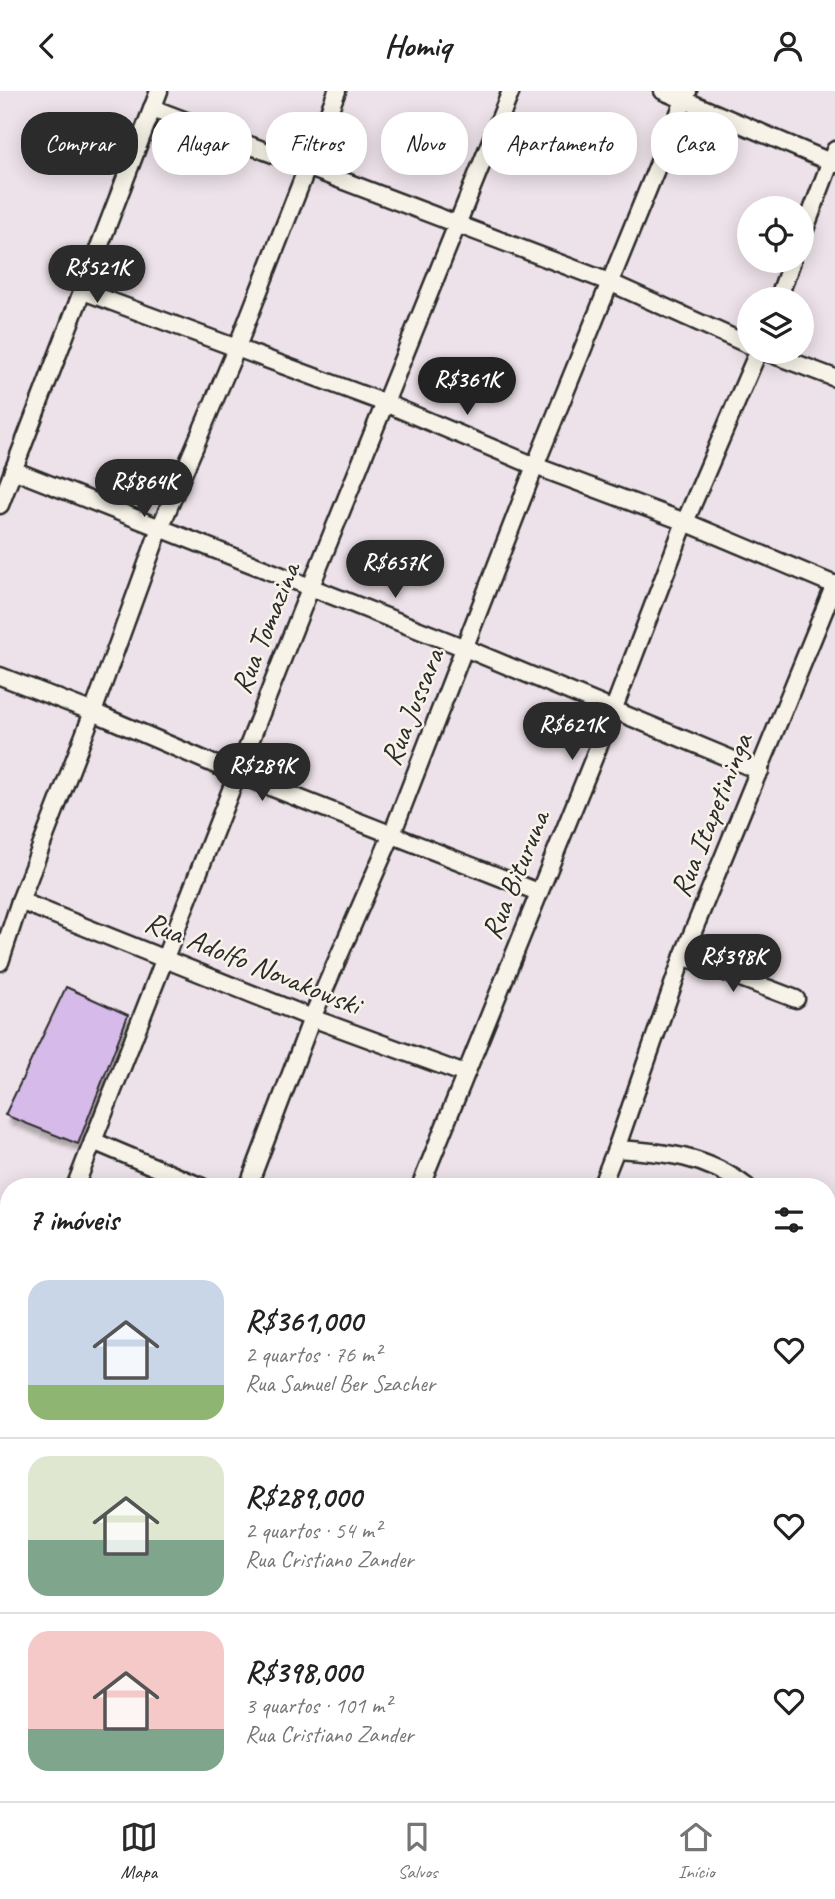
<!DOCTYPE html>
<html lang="pt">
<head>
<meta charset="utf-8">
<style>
  body { margin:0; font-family:Caveat,sans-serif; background:#f6f6f6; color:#222; height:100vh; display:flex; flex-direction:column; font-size:26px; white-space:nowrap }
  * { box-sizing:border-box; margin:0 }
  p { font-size:23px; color:#767676 }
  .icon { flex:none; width:38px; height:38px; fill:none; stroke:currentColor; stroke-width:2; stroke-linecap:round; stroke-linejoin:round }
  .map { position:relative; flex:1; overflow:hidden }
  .panel { position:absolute; left:0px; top:1087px; width:836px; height:625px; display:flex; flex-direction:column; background:#fff; border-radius:28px 28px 0 0; box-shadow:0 4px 18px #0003 }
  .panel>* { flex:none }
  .hud { position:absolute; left:21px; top:21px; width:794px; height:63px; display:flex; gap:14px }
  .buttons { position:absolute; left:737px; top:105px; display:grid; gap:14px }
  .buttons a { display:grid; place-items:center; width:77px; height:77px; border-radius:50%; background:#fff; box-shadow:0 4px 18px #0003; font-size:35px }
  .price { position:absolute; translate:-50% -60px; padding:0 16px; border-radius:24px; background:#2b2b2b; color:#fff; font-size:23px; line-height:46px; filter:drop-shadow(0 2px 4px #0008) }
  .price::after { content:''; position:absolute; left:50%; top:42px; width:21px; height:16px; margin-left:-10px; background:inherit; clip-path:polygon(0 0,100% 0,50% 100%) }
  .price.active { background:#222; color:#fff }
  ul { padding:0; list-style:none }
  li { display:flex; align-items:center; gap:21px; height:175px; padding:0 28px }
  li+li { border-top:2px solid #e0e0e0 }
  li span { display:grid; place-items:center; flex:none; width:196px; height:140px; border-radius:21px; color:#555 }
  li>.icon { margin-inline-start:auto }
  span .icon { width:84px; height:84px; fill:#fffc; stroke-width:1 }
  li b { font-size:30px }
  h2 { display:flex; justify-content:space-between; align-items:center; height:84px; padding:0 28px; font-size:30px }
  .chip { padding:0 24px; border-radius:28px; background:#fff; box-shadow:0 4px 18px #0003; font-size:24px; line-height:63px }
  .chip.active { background:#2b2b2b; color:#fff }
  header { display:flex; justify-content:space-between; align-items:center; height:91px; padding:0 28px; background:#fff; font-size:32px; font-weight:700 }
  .tab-bar { display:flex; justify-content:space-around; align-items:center; height:98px; border-top:2px solid #e0e0e0; background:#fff; font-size:19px; color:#767676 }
  .tab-bar a { display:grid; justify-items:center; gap:4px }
  .tab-bar .active { color:#2b2b2b }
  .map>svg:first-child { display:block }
</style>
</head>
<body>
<header><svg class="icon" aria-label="back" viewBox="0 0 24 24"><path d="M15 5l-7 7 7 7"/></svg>Homiq<svg class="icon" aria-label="person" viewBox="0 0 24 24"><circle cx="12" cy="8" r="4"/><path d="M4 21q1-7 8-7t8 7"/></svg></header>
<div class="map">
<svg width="835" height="1710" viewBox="0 0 835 1710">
  <defs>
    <filter id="shadow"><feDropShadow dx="4.5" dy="8" stdDeviation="2" flood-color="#0004"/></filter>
  </defs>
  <rect width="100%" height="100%" fill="#ede2e9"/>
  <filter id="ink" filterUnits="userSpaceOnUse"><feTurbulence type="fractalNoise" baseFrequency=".0143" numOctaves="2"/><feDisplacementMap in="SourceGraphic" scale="14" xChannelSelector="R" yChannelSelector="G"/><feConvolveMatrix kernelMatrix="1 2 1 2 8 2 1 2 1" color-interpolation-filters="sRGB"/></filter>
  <g filter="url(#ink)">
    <polygon fill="#d6bbea" stroke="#2b2b2b" stroke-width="2" filter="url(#shadow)" points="66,896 128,924 78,1053 5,1024"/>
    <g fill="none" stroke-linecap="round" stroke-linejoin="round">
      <defs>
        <g id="minor">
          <polyline points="663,0 835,73"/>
          <polyline points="152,17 609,191 749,254"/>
          <polyline points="802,146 835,59"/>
          <polyline points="83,200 385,312 535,375 685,431 835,494"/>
          <polyline points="778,208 792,170"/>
          <polyline points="766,261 835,287"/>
          <polyline points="13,379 465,557 760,680"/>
          <polyline points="0,414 159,0"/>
          <polyline points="0,585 93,621 237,683 538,801"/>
          <polyline points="20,810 312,927 465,983"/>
          <polyline points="683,865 796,908"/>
          <polyline points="0,871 20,810 93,621 160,437 237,256 337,0"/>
          <polyline points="93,1050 202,1096"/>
          <path d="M 616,1058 C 665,1061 707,1065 747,1096"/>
          <polyline points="75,1096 311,495 511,0"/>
          <polyline points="248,1096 312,927 392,743 535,375 688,0"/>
          <polyline points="420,1096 614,617 685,431 758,261"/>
          <polyline points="601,1096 616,1058 683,865 835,493"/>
          <polyline points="828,1380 835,1381"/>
          <polyline points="0,1417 9,1420"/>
          <polyline points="335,1710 338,1703"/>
        </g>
        <g id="secondary">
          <polyline points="0,1238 9,1241"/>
          <polyline points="828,1554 835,1556"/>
          <polyline points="0,1559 9,1561"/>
          <polyline points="693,1703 699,1710"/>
          <polyline points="727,1703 740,1710"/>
          <polyline points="821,1710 835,1707"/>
        </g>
      </defs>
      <use href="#minor" stroke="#2b2b2b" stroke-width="21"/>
      <use href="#secondary" stroke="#2b2b2b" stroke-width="26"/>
      <g stroke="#2b2b2b" stroke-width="2.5" stroke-dasharray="5 5" stroke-linecap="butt">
        <polyline points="828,1575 835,1577"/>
        <polyline points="0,1640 9,1648"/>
        <polyline points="62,1703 68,1710"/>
        <polyline points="769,1710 800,1703"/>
      </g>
      <use href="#minor" stroke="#f7f3e8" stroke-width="16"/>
      <use href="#secondary" stroke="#f7f3e8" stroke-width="21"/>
    </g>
  </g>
  <g text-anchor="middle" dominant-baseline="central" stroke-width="5" stroke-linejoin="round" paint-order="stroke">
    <g font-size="30" fill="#2b2b2b" stroke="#f7f3e8">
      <text transform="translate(265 537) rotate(-68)">Rua Tomazina</text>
      <text transform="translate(412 616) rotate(-68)">Rua Jussara</text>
      <text transform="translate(711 724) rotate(-68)">Rua Itapetininga</text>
      <text transform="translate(515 784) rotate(-68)">Rua Bituruna</text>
      <text transform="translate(253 872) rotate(22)">Rua Adolfo Novakowski</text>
    </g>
  </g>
</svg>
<div class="buttons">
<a><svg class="icon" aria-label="locate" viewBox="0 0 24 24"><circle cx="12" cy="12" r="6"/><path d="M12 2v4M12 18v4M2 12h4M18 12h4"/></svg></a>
<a><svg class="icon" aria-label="layers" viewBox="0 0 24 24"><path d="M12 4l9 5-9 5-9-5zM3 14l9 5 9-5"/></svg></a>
</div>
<b class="price" style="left:97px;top:214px">R$521K</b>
<b class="price active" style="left:467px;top:326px">R$361K</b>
<b class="price" style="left:144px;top:428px">R$864K</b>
<b class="price" style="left:395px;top:509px">R$657K</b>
<b class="price" style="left:572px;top:671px">R$621K</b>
<b class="price" style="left:262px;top:712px">R$289K</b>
<b class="price" style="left:733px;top:903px">R$398K</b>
<div class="hud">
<a class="chip active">Comprar</a>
<a class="chip">Alugar</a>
<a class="chip">Filtros</a>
<a class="chip">Novo</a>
<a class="chip">Apartamento</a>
<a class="chip">Casa</a>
</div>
<section class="panel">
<h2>7 imóveis<svg class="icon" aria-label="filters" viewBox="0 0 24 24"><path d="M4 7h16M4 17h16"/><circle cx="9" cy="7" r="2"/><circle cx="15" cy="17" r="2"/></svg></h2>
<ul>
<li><span style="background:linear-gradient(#c9d6e8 75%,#8fb573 0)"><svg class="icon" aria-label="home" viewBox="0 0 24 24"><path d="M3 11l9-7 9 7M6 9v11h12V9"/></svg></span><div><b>R$361,000</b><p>2 quartos · 76 m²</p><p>Rua Samuel Ber Szacher</p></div><svg class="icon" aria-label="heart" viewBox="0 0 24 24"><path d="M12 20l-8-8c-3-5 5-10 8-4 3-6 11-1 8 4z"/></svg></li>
<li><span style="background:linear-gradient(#dfe7d0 60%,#7fa58c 0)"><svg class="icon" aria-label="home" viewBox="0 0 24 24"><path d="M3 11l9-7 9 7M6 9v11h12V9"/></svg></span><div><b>R$289,000</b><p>2 quartos · 54 m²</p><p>Rua Cristiano Zander</p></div><svg class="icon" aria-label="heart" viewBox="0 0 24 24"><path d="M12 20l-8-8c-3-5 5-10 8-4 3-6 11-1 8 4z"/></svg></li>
<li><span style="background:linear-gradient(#f6c9c9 70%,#7fa58c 0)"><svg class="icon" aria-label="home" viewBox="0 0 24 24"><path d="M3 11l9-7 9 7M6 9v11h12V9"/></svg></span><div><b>R$398,000</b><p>3 quartos · 101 m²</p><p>Rua Cristiano Zander</p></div><svg class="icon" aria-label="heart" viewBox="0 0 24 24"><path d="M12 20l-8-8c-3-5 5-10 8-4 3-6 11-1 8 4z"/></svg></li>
</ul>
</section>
</div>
<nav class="tab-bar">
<a class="active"><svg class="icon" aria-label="map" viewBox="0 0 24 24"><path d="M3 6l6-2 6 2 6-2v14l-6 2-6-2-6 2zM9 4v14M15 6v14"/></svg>Mapa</a>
<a><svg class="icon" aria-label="saved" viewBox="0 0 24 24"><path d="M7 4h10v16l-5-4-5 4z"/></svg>Salvos</a>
<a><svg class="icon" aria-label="home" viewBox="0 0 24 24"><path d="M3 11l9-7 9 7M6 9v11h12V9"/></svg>Início</a>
</nav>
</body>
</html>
